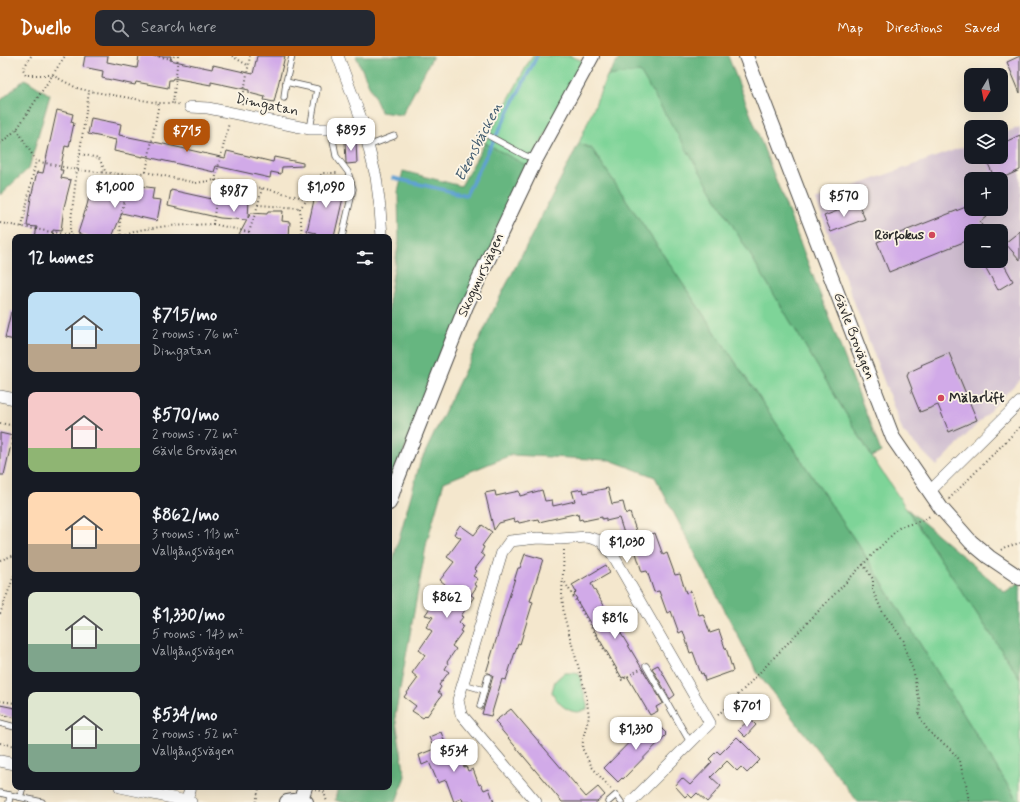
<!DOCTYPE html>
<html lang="en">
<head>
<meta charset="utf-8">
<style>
  body { margin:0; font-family:Mynerve,sans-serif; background:#242831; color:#f1f3f6; height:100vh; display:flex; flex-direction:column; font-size:15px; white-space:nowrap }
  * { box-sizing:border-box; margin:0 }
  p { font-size:13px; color:#9ea1a6 }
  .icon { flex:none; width:22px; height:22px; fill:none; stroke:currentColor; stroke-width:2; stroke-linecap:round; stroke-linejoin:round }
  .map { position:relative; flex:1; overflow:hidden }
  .details { position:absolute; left:12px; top:178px; width:380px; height:556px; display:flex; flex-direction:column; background:#171b24; border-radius:8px; box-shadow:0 4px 16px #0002 }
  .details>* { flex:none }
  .needle { width:26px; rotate:190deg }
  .fabs { position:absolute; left:964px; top:12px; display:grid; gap:8px }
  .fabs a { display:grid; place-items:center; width:44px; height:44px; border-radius:8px; background:#171b24; box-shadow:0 4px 16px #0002; font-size:20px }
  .price { position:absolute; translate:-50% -34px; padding:0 9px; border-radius:8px; background:#fff; color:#222; font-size:13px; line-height:26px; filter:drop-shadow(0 1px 2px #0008) }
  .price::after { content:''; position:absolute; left:50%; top:24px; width:12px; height:9px; margin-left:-6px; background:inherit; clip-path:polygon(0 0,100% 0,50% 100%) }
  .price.on { background:#b45309; color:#fff }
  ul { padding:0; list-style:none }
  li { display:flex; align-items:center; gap:12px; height:100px; padding:0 16px }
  li span { display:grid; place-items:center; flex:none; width:112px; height:80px; border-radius:8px; color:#555 }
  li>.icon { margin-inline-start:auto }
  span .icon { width:48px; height:48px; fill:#fffc; stroke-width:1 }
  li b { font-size:17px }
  h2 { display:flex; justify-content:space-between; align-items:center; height:48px; padding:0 16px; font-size:17px }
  header { display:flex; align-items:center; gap:24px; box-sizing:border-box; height:56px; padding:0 20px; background:#b45309; color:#fff }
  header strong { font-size:19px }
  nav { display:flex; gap:22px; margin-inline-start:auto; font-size:14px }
  .search { width:280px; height:36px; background:#242831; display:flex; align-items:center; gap:10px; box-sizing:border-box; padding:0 14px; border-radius:8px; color:#9ea1a6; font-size:15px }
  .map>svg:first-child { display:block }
</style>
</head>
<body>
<header>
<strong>Dwello</strong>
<div class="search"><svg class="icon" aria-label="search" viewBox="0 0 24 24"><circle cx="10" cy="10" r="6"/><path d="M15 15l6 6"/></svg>Search here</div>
<nav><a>Map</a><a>Directions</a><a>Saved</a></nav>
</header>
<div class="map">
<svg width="1020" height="746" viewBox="0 0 1020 746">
  <rect width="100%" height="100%" fill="#fcf5e5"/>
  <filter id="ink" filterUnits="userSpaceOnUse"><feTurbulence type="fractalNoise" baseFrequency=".025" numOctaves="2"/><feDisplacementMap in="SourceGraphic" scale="8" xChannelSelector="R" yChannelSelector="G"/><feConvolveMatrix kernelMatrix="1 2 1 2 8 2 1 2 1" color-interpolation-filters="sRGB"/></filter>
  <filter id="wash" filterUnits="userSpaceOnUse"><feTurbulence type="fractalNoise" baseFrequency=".012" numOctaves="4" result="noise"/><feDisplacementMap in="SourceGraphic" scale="16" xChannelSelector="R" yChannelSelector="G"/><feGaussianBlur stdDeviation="0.9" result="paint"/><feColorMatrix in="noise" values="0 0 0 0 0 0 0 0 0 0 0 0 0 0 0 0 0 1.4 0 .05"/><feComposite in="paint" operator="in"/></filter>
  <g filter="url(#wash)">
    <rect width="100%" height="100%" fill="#f4e7cd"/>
    <path fill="#cfbdd0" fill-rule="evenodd" d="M 1020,71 L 1020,323 L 937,410 L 903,376 L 816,144 L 971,88 L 971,101 L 1001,101 L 1001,78 ZM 971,123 L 1001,123 L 1001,153 L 971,153 ZM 971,175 L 1001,175 L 1001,205 L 971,205 Z"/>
    <g fill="#7ed498" stroke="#548062">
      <polygon points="532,0 570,0 583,5 529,111 485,87"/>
      <polygon points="640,15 872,401 1020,622 1020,746 1018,746 863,496 592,93 579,87 607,20"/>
      <path d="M 564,617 L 574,617 L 579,618 L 587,648 L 587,653 C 584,654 580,656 577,656 C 565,655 557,646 552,636 L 555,625 Z"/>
    </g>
    <g fill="#66b680" stroke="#487056">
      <polygon points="356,0 433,0 402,59 381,56"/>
      <polygon points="621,0 728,0 881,396 872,401 640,16 607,20"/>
      <polygon points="25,23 50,39 29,112 0,139 0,45"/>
      <polygon points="485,87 529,111 389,430 389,241 399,186 398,136 403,115 461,130"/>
      <polygon points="579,87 592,93 863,496 1018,746 858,746 758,618 655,421 610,404 511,399 444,426 427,485 395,660 405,720 396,746 342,746 335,744 338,731 389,731 389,518 420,407 499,243"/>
      <polygon points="906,452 1005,536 1020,526 1020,622"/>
    </g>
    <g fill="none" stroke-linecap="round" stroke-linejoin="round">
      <polyline stroke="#60a1d3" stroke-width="3.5" points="393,122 466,139 537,0"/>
    </g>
    <g id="blocks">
      <g fill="#d1aae8">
        <polygon points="85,0 108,0 107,6 137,12 139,0 171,0 170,4 212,13 213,9 253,18 257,0 285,0 274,46 264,44 265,41 249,37 249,34 211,26 211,29 173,22 172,24 169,24 168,32 136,26 135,29 102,22 103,15 83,11"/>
        <polygon points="1020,0 1020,37 1007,6"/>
        <polygon points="57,54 73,58 71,66 74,67 69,91 65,90 60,114 63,114 61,122 71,124 64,151 61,175 53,174 52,181 35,181 37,171 27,170 31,141 37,116 43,117"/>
        <polygon points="91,62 121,68 119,79 159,87 225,102 227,95 273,106 274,101 303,107 303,110 282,111 281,118 271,116 270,122 216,110 214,116 143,100 143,101 114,95 116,84 88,78"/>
        <polygon points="1020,79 1020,114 1000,123 995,123 985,101 1001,101 1001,88"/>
        <polygon points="345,85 356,85 357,107 347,108 346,107"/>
        <polygon points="322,121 336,124 336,131 345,133 334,181 315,181 316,177 307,175 314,144 317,144"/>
        <polygon points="100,123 115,127 113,134 138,140 140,130 154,132 152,143 161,144 157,165 122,157 112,181 88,181 78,177 87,149 92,129 98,131"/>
        <polygon points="171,134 221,145 221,142 229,142 229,134 243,135 243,144 249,144 248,162 251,157 267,158 268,155 283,155 282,165 290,166 289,181 238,181 247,164 220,162 168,150"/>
        <polygon points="858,147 865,163 831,176 824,160"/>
        <polygon points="971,149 971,153 985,153 987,160 980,166 985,175 971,175 971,183 889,216 877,186"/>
        <polygon points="1020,175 1020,204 1005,187"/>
        <polygon points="982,205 1002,205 1013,225 998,234"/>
        <polygon points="11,256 15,256 15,284 5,282"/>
        <polygon points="949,297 977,364 949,376 938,349 920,356 911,334 912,333 907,320 909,316 922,310 921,309"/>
        <polygon points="0,377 13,380 4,419 0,419"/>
        <polygon points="608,432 612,448 623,446 626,458 630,457 639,483 655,477 663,499 667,497 675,519 680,518 686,537 691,535 699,559 703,558 710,577 719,574 725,592 726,592 733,615 705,625 703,617 701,618 693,596 690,597 683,575 679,577 671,555 667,557 659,535 654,536 647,515 642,516 635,494 630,496 619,462 606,465 606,462 602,463 602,461 583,465 582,463 579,464 578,457 539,466 538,463 519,467 518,465 515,466 514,463 499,467 494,474 485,437 495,435 496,440 519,435 520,440 542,434 545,445 552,444 553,450 575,445 572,435 583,433 584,437"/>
        <polygon points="460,469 474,479 482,469 492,476 482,490 484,491 481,497 485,500 475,513 477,515 473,520 478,523 474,528 477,530 471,539 474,541 461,560 463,561 459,566 463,570 460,575 462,576 452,590 456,593 447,606 448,608 445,613 449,616 439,629 441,631 438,636 442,639 427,660 426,659 423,662 412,655 416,650 404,641 418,622 412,617 425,599 419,594 432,575 426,571 433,561 425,559 446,529 440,524 454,506 447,501 461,482 454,478"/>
        <polygon points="525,498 543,503 530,545 533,546 520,588 518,587 506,624 502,623 491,660 482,658 493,620 489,617 486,617 518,512 520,512"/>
        <polygon points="606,509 610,517 591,528 663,647 656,651 658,655 650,659 627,620 624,622 624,621 622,622 576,543 577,543 574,538 576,536 572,529"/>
        <polygon points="658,609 675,639 670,643 652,612"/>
        <polygon points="0,649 15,652 15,662 0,658"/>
        <polygon points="511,653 586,741 598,731 605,739 597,746 562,746 498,670 499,669 495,665"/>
        <polygon points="652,663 666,677 665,678 666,679 623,723 622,722 618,726 604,712"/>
        <polygon points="750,663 756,669 745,681 738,674"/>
        <polygon points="441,676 447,692 450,691 452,697 457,695 464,711 466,710 468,715 473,713 479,729 481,728 484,734 489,732 494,746 463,746 462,742 454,746 446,724 438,727 429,706 422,709 419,699 434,693 429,681"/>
        <polygon points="737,681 760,704 747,717 741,711 737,715 727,705 711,721 721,730 707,746 697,737 692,742 688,738 685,741 675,730 682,722 690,729 712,706 709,703 717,695 720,698"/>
      </g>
    </g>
  </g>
  <g filter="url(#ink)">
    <use href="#blocks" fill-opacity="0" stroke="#494743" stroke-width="1"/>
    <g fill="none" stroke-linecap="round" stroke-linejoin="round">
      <defs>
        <g id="service">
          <polyline points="286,26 317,33 310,73"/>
          <polyline points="284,42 286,26 292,0"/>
          <polyline points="331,73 336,100 348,116 353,133 342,181"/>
          <polyline points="489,80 526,100 535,102"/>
          <polyline points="368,90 394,80"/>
          <polyline points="646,610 690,686"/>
          <polyline points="463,628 484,634"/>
          <polyline points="480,650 488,621"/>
          <polyline points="0,667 15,671"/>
          <polyline points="0,737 42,746"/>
          <polyline points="20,741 23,731"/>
          <polyline points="9,746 10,739"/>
          <polyline points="608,746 616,739 621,746"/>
        </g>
        <g id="minor">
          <polyline points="338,0 362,65 376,121 380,152 382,181"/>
          <polyline points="190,51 208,52 310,73 331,73 347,70 362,65"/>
          <polyline points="0,340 15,343"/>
          <polyline points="929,436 1020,346"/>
          <polyline points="0,705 15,708"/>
          <polyline points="120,731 191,746"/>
          <polyline points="186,746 191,731"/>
          <polyline points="536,746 461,658 458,644 502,496 510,485 538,482 560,483 587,481 601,485 613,499 710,667 631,746"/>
        </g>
        <g id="tertiary">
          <polyline points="746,0 893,382 941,452 971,486 989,501 1020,522"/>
          <polyline points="389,447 395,429 466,250 536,103 592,0"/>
          <polyline points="301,744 305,731"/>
          <path d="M 287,746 C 294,744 299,744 306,746"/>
        </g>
      </defs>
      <use href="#service" stroke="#494743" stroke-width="7"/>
      <use href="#minor" stroke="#494743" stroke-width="12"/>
      <use href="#tertiary" stroke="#494743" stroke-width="16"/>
      <g stroke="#494743" stroke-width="2" stroke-dasharray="1 3" stroke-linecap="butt">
        <polyline points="31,0 23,13 26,19 52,19 77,32 89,35 159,47 173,47"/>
        <polyline points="155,0 172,3 174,0"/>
        <polyline points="178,0 173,47 181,49"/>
        <polyline points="232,0 249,10"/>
        <polyline points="242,48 250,0"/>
        <polyline points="17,73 36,105 77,114 130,119 146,116 196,127 215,124 262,132 308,143"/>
        <polyline points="0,88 17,73 65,0"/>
        <polyline points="80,98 99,102 106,117"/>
        <polyline points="146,116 159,47"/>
        <polyline points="130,119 120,165 121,181 139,174 167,170 213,168 216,144 215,124 229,67"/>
        <polyline points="258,149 262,132"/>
        <polyline points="0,167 69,179 75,181"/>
        <polyline points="213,168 249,176 251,181"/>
        <polyline points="22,171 30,132 36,105"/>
        <polyline points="249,176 258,149 300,152"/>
        <polyline points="69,181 77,114 89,36"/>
        <polyline points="302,181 300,152 308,143 322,117 338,117"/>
        <polyline points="389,197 391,188"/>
        <polyline points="0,367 15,370"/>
        <polyline points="949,443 1020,371"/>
        <polyline points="564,494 562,539 564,560 586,638 589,661 584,678 582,692 592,711 611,733"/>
        <polyline points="1001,494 1005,491 1020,487"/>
        <polyline points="0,504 15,499"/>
        <polyline points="863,508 873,523 873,535 882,555 904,585 905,593 914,617 916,632 919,641 920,650 919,658 922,665 927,673 934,680 949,692 958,702 960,705 963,720 966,727 969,746"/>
        <polyline points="563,523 622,624 640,613"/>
        <polyline points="0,558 15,517"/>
        <polyline points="0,645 15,647"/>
        <polyline points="718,659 742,635 874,497 900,471 924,464 931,459"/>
        <polyline points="0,687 15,690"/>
        <polyline points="253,731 259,732 277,732 279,731"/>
        <polyline points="316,733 324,736 327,746"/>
        <polyline points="256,746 259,732"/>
      </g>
      <use href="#service" stroke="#fff" stroke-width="5.5"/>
      <use href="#minor" stroke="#fff" stroke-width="11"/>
      <use href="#tertiary" stroke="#fff" stroke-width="14"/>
    </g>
  </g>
  <g fill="#d1495b" stroke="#fcf5e5" stroke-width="1.5">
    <circle cx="932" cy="179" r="4"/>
    <circle cx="941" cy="342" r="4"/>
  </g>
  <g text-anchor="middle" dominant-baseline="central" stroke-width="3.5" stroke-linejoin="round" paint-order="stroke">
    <g font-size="14" fill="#2b2b2b" stroke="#fcf5e5">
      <text transform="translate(267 49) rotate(12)">Dimgatan</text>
      <text transform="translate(481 219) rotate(-65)">Skogmursvägen</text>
      <text transform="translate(854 280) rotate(69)">Gävle Brovägen</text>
    </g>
    <g font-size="14" font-weight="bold" fill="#2b2b2b" stroke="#fcf5e5" text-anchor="end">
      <text x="924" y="179">Rörfokus</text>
      <text x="949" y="342" text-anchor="start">Mälarlift</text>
    </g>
    <g font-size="15" font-style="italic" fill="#405a6e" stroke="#fcf5e5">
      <text transform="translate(479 86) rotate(-63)">Ekensbäcken</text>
    </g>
  </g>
</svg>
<div class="fabs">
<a><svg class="needle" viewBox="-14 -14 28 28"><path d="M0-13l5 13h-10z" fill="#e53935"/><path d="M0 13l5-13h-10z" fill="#9ea1a6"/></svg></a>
<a><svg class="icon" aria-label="layers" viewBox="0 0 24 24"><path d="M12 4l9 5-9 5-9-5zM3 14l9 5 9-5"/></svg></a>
<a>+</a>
<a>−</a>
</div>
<b class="price" style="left:351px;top:96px">$895</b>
<b class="price on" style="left:187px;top:97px">$715</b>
<b class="price" style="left:115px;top:153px">$1,000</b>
<b class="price" style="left:326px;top:153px">$1,090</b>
<b class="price" style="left:234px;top:157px">$987</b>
<b class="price" style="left:844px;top:162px">$570</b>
<b class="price" style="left:627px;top:508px">$1,030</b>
<b class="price" style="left:447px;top:563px">$862</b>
<b class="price" style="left:615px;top:584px">$816</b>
<b class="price" style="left:747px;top:672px">$701</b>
<b class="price" style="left:636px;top:695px">$1,330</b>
<b class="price" style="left:454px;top:717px">$534</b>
<section class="details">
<h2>12 homes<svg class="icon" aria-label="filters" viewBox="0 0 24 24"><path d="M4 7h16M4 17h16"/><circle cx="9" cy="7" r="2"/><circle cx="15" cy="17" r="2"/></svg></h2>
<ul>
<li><span style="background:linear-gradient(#bfe0f5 65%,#b9a48a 0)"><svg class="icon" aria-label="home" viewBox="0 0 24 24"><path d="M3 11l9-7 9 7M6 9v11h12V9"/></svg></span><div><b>$715/mo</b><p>2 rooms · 76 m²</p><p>Dimgatan</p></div></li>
<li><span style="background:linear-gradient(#f6c9c9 70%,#8fb573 0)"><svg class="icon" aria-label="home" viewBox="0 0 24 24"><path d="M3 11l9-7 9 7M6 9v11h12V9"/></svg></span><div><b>$570/mo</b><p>2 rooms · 72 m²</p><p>Gävle Brovägen</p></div></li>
<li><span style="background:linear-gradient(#ffd9b3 65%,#b9a48a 0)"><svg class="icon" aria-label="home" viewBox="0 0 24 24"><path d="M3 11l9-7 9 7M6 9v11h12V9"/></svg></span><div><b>$862/mo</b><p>3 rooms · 113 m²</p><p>Vallgångsvägen</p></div></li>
<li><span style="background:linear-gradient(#dfe7d0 65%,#7fa58c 0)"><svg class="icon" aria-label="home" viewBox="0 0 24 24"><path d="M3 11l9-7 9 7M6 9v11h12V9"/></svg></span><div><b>$1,330/mo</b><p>5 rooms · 143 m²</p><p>Vallgångsvägen</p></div></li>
<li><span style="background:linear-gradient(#dfe7d0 65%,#7fa58c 0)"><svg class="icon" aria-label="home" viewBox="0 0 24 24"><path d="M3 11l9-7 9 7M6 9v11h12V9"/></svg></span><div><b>$534/mo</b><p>2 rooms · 52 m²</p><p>Vallgångsvägen</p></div></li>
</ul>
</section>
</div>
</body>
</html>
